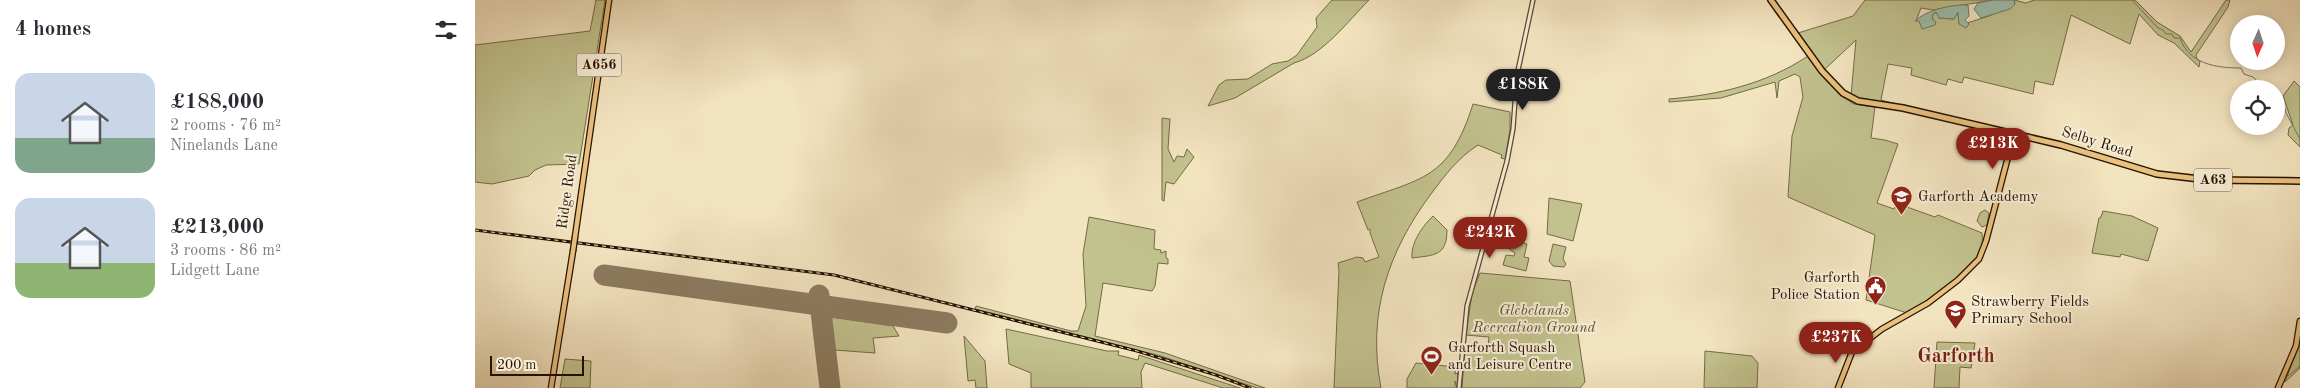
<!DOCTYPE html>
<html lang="en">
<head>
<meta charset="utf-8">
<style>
  body { margin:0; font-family:"Old Standard TT",serif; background:#f7f7f7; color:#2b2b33; height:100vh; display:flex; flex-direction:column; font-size:19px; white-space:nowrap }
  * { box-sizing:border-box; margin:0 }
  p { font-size:16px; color:#7c7c81 }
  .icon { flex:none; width:28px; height:28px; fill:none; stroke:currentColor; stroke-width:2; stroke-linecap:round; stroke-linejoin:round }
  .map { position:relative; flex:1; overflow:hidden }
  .side { display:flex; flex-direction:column; background:#fff; width:475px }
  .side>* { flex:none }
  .needle { width:32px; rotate:183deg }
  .buttons { position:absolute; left:1755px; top:15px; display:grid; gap:10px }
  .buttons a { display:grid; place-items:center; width:55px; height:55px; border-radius:50%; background:#fff; box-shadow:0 2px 12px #0003; font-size:25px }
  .scale { position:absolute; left:15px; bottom:12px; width:94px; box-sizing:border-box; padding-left:5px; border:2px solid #271200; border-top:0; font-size:14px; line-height:18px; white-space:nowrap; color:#271200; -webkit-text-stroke:4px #f7edd6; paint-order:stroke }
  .price { position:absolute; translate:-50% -42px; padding:0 11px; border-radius:18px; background:#8f2418; color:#fff; font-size:16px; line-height:32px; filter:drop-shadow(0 1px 2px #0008) }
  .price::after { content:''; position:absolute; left:50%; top:30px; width:15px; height:11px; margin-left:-8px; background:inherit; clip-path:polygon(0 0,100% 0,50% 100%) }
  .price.active { background:#222; color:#fff }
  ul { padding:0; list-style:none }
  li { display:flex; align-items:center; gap:15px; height:125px; padding:0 15px }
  li span { display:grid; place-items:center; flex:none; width:140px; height:100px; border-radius:15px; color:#555 }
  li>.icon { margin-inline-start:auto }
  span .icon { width:60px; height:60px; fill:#fffc; stroke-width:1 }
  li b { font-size:21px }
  h2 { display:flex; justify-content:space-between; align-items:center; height:60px; padding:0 15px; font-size:21px }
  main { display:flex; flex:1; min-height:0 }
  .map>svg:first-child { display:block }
</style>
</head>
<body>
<main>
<section class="side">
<h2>4 homes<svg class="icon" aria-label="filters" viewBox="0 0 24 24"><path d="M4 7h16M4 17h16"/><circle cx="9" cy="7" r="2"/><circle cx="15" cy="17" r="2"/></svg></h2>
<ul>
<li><span style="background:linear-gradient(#c9d6e8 65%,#7fa58c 0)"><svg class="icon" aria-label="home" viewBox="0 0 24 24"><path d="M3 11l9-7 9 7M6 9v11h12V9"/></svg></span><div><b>£188,000</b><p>2 rooms · 76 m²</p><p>Ninelands Lane</p></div></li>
<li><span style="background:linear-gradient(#c9d6e8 65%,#8fb573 0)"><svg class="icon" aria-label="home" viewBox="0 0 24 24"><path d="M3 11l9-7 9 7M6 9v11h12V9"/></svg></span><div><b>£213,000</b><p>3 rooms · 86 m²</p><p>Lidgett Lane</p></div></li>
</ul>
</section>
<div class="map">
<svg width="1825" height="388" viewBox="0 0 1825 388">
  <rect width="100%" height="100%" fill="#f3e4c0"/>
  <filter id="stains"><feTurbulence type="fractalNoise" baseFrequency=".004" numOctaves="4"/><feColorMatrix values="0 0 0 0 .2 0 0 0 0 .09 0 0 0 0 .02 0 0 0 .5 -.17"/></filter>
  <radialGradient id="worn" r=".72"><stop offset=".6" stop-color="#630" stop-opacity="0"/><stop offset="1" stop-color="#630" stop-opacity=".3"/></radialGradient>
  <g fill="#c2c28e" stroke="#746a47">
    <polygon points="121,0 130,0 104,164 71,165 60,170 54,176 17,184 0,182 0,45 115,31"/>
    <path d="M 857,0 L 894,0 C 873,21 848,55 819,63 L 760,98 L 733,106 L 744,85 L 751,80 L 773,79 L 797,64 L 813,61 L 822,55 L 842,27 L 841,18 Z"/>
    <polygon points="1390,0 1518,0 1458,10 1446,8 1441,21 1444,20 1447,26 1458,20 1457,15 1462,12 1464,18 1479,19 1483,12 1484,24 1493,24 1492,23 1514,16 1540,4 1539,0 1551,3 1559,0 1660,0 1682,22 1705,36 1716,52 1751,0 1755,0 1753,7 1721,55 1722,59 1725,61 1724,67 1699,43 1683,35 1664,14 1655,44 1596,15 1578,85 1560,81 1558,94 1489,77 1487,83 1473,79 1471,85 1436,75 1437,68 1413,64 1406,100 1425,105 1394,101 1376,96 1381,40 1349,70 1323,33 1378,16"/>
    <path d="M 1333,56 L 1365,95 L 1379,104 L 1400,107 L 1396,138 L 1410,140 L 1423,144 L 1402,203 L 1419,209 L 1420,207 L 1428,209 L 1432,207 L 1460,217 L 1463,215 L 1507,233 C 1508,241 1507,248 1503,256 C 1494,273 1450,302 1432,313 L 1391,300 L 1400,235 L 1313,197 L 1317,136 L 1328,97 L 1325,77 L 1320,74 L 1304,81 L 1302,98 L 1300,82 L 1246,98 L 1194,102 L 1194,99 C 1243,95 1291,84 1333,56 Z"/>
    <polygon points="1819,81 1825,87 1825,147 1813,135 1814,128 1818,125 1808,96"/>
    <path d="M 998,104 L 1035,112 L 1035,130 L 1030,159 L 1026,158 L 1027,155 L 1003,145 C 983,158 970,175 956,194 C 912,253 892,315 906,388 L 859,388 L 864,270 L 863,263 L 882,257 L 888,258 L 890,262 L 904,257 L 895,233 L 895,229 L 893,230 L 882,202 C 947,178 974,180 998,104 Z"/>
    <polygon points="687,118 695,119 693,149 699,162 702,156 709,157 712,149 719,157 699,184 691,182 689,201 687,200"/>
    <polygon points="1074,198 1107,204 1098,241 1072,234"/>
    <polygon points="1510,210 1514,213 1512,225 1507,227 1502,221 1505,213"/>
    <polygon points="1628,211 1657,216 1683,228 1673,261 1646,254 1645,257 1617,253 1624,218 1626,217"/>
    <path d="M 958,216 L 972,230 C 972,257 958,255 937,258 C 936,242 947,227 958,216 Z"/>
    <polygon points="614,217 680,230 679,249 686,250 686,253 691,251 691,258 693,259 693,264 683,263 680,286 677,291 628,283 620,336 690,353 790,388 782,388 686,356 500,309 501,306 596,331 603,331 611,306 608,254"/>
    <polygon points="1036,240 1052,244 1049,257 1054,258 1051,271 1028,265 1031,255 1039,256 1040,253 1034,249"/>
    <polygon points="1078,244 1091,247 1088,259 1091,264 1089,267 1078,266 1074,261"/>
    <polygon points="1005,273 1095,281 1110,382 1105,388 987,388 990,344 1013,346 1014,337 991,335 997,293"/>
    <polygon points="355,317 418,326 424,336 398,338 400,353 359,350"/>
    <polygon points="531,329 632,351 644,351 643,355 663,360 664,355 765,388 748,388 670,363 666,372 667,388 556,388 556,373 534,364"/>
    <polygon points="489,336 510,361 512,388 501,388 500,380 493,381"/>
    <polygon points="1462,342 1500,343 1496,368 1485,367 1484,388 1459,388"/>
    <polygon points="1825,342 1825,368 1810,382"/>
    <polygon points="1230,351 1277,356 1283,363 1282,388 1229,388"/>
    <polygon points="90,359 116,361 115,388 85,388"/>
    <polygon points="941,363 981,367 980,374 983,373 982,388 980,381 980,388 932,388 932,379"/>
  </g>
  <g fill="#9dbfac" stroke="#6e7a67">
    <polygon points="1518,0 1539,0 1540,4 1535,9 1506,18 1499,9 1503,3"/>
    <path d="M 1493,5 L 1494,16 L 1490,20 L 1494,24 L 1491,28 L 1484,24 L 1483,12 L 1479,19 L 1464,18 L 1461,12 L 1457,15 L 1458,20 L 1461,22 L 1460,25 L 1447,29 L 1444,21 L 1440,21 C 1451,10 1477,4 1493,5 Z"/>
  </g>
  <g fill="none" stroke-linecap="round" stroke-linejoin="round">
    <g stroke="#6e7a67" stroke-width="1">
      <path d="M 1657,0 L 1683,28 L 1688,30 L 1691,34 L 1697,34 L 1699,38 L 1705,38 C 1714,64 1741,68 1766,68 L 1769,74 L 1778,77 L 1791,89"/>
      <polyline points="1801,95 1808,100 1811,113 1825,139"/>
      <polyline points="1813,376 1825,366"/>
    </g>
    <g stroke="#8d7b60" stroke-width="21">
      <polyline points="129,275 472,323"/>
      <polyline points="344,295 355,388"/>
    </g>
    <defs>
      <polyline id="minor" points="984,388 992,306 1032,161 1038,129 1042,75 1058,0"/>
      <g id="major">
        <polyline points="100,237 134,0"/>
        <polyline points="76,388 98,251"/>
        <polyline points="1363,388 1377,352 1407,329 1453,303 1483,280 1504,259 1511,241 1539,134"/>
        <polyline points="1803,388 1821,346 1825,321"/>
      </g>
      <polyline id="highway" points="1296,0 1347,71 1368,93 1383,101 1428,108 1586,145 1682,174 1733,180 1825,181"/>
    </defs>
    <use href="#minor" stroke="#5a4630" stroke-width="5.5"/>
    <use href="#major" stroke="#271200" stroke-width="7"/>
    <use href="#highway" stroke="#271200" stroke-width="8"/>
    <use href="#minor" stroke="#f7edd6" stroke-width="3"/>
    <use href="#major" stroke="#eac280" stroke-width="4.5"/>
    <use href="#highway" stroke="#eac280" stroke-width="5"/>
    <defs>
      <polyline id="rail" points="0,230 359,275 662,351 741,375 775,388"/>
    </defs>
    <use href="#rail" stroke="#271200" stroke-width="3"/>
    <use href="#rail" stroke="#f7edd6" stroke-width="1" stroke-dasharray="4" stroke-linecap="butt"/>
    <defs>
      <polyline id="major-bridge" points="98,251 100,237"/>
    </defs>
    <use href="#major-bridge" stroke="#271200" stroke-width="7" stroke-linecap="butt"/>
    <use href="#major-bridge" stroke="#eac280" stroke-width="4.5"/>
  </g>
  <defs>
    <symbol id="school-pin" viewBox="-11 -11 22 30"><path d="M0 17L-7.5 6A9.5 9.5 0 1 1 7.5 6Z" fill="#8f2418" stroke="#f7edd6"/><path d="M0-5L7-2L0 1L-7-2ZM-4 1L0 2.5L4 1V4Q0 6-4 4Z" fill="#fff"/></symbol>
    <symbol id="civic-pin" viewBox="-11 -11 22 30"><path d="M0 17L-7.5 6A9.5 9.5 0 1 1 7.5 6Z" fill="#8f2418" stroke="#f7edd6"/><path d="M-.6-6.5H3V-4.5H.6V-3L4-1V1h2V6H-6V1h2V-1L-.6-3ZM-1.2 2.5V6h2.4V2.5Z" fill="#fff"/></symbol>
    <symbol id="stadium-pin" viewBox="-11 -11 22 30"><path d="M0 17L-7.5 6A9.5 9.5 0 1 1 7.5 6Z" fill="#8f2418" stroke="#f7edd6"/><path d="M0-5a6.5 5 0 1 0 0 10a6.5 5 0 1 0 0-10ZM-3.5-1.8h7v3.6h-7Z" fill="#fff"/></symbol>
  </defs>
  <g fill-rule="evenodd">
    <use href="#school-pin" x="1414" y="184" width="25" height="34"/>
    <use href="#civic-pin" x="1388" y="274" width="25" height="34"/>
    <use href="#school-pin" x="1468" y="298" width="25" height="34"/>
    <use href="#stadium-pin" x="944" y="344" width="25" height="34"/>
  </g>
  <g text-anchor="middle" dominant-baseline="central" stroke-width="4" stroke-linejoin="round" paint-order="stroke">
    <g fill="#f7edd6" stroke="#655440" stroke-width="1">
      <rect x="101.5" y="53.5" width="45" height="23" rx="4"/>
      <rect x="1719" y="168.5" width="38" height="23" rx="4"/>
    </g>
    <g font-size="14" font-weight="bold" fill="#271200">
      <text x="124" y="65">A656</text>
      <text x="1738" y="180">A63</text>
    </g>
    <g font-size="15" fill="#271200" stroke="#f7edd6">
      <text transform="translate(1622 143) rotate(17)">Selby Road</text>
      <text transform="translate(93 192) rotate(-82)">Ridge Road</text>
    </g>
    <g font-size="15" fill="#271200" stroke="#f7edd6" text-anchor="start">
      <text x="1443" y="197">Garforth Academy</text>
      <text x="1385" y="278" text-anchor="end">Garforth<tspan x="1385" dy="17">Police Station</tspan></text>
      <text x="1496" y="302">Strawberry Fields<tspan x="1496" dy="17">Primary School</tspan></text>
      <text x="973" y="348">Garforth Squash<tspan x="973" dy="17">and Leisure Centre</tspan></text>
    </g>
    <g font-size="15" font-style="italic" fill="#5d5032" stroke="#f7edd6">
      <text x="1059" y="311">Glebelands<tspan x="1059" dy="17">Recreation Ground</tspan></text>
    </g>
    <g font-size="20" font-weight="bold" fill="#7a1f14" stroke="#f7edd6">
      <text x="1481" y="357">Garforth</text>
    </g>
  </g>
  <rect width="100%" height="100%" filter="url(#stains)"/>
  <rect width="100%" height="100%" fill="url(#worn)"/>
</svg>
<div class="buttons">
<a><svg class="needle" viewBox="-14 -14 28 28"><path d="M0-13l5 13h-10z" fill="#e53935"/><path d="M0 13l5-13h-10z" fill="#7c7c81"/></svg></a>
<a><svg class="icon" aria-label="locate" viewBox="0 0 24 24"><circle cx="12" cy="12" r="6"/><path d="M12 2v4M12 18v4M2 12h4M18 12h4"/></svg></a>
</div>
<div class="scale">200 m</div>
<b class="price active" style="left:1048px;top:111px">£188K</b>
<b class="price" style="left:1518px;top:170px">£213K</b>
<b class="price" style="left:1015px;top:259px">£242K</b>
<b class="price" style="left:1361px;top:364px">£237K</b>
</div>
</main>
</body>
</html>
